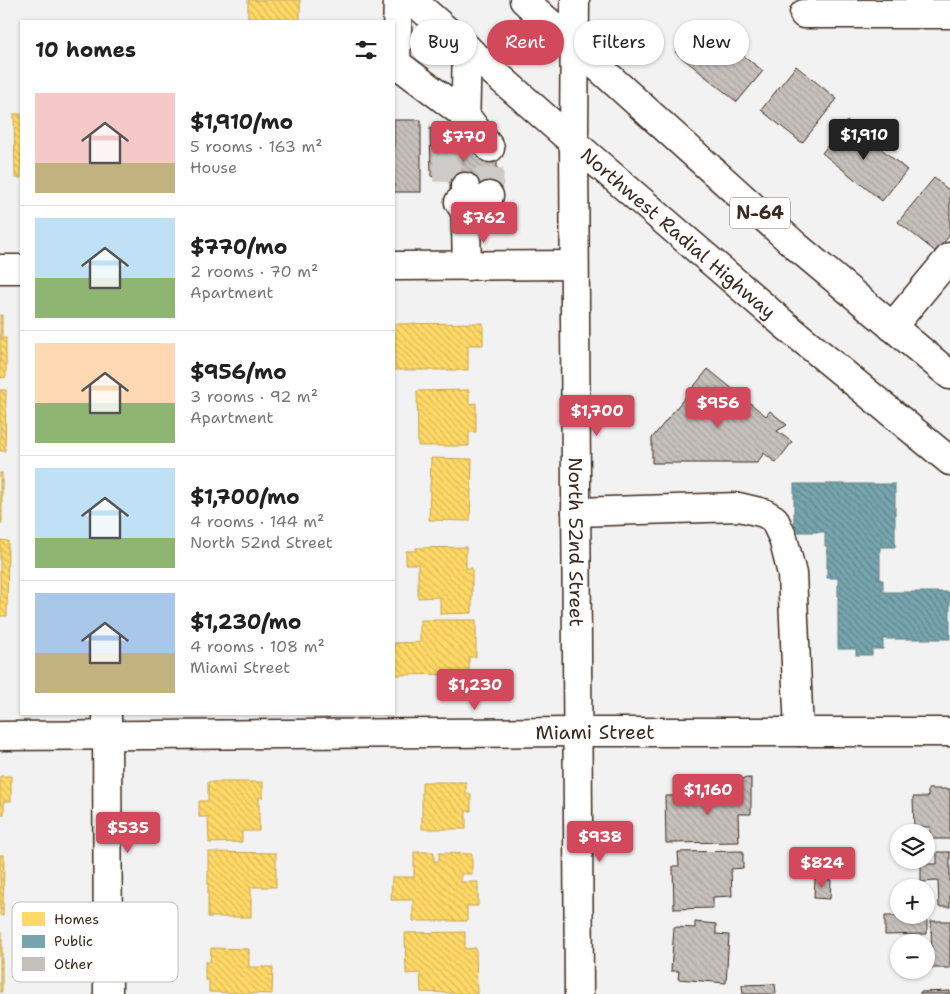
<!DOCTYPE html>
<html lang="en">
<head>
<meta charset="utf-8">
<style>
  body { margin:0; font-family:"Shantell Sans",sans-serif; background:#f6f6f6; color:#222; height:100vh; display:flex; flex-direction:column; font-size:19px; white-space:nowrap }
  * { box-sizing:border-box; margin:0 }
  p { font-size:16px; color:#767676 }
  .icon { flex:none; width:28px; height:28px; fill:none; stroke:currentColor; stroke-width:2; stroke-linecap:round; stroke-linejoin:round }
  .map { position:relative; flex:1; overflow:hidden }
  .side { position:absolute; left:20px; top:20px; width:375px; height:695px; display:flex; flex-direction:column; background:#fff; border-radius:0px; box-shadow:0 1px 4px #0004 }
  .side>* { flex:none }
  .banner { position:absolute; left:410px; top:20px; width:465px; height:45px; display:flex; gap:10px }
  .controls { position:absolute; left:890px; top:824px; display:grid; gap:10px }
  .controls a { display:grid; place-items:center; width:45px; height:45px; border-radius:50%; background:#fff; box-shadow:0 1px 4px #0004; font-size:25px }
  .price { position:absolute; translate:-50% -42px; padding:0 11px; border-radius:5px; background:#d1495b; color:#fff; font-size:16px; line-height:32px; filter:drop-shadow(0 1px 2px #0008) }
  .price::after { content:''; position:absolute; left:50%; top:30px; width:15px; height:11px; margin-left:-8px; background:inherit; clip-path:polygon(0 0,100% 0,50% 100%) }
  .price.on { background:#222; color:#fff }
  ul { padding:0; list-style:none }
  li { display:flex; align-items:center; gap:15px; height:125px; padding:0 15px }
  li+li { border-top:1px solid #e0e0e0 }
  li span { display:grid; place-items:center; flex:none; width:140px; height:100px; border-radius:0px; color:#555 }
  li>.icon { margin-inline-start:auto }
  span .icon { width:60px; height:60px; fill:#fffc; stroke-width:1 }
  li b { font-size:21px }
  h2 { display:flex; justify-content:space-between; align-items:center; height:60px; padding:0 15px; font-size:21px }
  .pill { padding:0 18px; border-radius:22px; background:#fff; box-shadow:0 1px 4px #0004; font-size:18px; line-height:45px }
  .pill.on { background:#d1495b; color:#fff }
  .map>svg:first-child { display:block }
</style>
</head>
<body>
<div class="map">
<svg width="950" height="994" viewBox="0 0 950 994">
  <defs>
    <pattern id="homes-back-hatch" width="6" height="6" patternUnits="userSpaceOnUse" patternTransform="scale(1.25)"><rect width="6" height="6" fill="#ffd966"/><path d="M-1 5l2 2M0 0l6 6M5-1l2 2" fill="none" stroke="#dbba58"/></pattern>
    <pattern id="public-back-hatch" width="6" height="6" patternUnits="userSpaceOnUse" patternTransform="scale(1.25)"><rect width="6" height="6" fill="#76a5af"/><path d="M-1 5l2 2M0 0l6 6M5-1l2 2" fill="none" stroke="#62878e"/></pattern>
    <pattern id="building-back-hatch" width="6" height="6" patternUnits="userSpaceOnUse" patternTransform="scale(1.25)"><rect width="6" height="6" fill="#c6c0bd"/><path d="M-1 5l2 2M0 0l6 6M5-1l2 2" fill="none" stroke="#aba5a2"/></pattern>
  </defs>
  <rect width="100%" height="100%" fill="#f3f2f2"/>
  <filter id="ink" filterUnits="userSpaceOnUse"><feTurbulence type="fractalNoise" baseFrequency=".02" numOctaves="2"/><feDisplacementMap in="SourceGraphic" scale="10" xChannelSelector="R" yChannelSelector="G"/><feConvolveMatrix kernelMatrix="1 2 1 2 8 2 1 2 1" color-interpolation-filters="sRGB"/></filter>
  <g filter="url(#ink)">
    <g fill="url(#homes-back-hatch)" stroke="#c4a450">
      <rect x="248" y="0" width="52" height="21"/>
      <polygon points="14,114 21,114 21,178 15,178"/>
      <polygon points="0,315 2,315 2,338 6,338 6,377 0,378"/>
      <polygon points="483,323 483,345 468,345 468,370 395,370 395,324"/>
      <polygon points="0,390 6,390 5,451 0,451"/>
      <polygon points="469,390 469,404 476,403 476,432 469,432 469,446 418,446 417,391"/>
      <polygon points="431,458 472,459 470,521 429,520"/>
      <rect x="0" y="473" width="2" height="50"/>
      <polygon points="0,540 8,541 7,616 0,616"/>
      <polygon points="466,547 466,568 472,568 472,613 440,614 440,597 418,598 418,564 406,564 406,551 416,551 416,548"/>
      <polygon points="420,620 476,620 476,657 469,657 469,674 394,675 394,643 420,642"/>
      <polygon points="0,776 11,776 11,801 4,801 4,815 0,815"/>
      <polygon points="208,782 263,782 263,797 259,797 259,831 242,831 242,842 209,843 208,817 199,817 199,801 208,801"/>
      <polygon points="422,782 466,782 466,794 471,794 471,811 466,811 466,829 422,829"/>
      <polygon points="208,852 276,853 276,887 251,887 251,917 208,917"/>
      <polygon points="414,852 434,852 434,861 439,861 439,853 472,854 472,874 461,874 461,882 478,882 478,906 467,906 467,921 413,921 413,900 391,900 392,877 414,877"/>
      <polygon points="0,855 4,855 3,916 0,915"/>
      <polygon points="465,932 465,949 476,948 477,994 421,992 420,973 406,974 405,933"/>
      <rect x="0" y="933" width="2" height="59"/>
      <polygon points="211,948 249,949 249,967 273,967 272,994 209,992 209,980 205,980 205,962 210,962"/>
    </g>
    <polygon fill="url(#public-back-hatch)" stroke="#648084" points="794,484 895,484 895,547 880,547 880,580 883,580 883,592 950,592 950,639 883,639 883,649 872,649 872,655 856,655 856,649 838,649 838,578 827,578 827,546 825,546 825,532 794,532"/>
    <g fill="url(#building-back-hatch)" stroke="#3b2a1e">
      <polygon points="700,21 763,71 737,102 675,52"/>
      <polygon points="796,66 837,99 802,143 761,110"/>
      <rect x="394" y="120" width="27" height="72"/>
      <polygon points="847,121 907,170 882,201 822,153"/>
      <polygon points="430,128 497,150 497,198 431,176"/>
      <polygon points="934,178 950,191 950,235 936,252 898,222"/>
      <polygon points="708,369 766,416 770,411 787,425 777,431 792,442 776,463 764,453 757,463 652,463 652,438"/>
      <polygon points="751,778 751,814 738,814 739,842 666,843 665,796 732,795 732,779"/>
      <polygon points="928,789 950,789 950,839 930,839 930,827 914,827 913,797 928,797"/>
      <polygon points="743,851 743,868 731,869 732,896 713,897 713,908 674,909 673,866 679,866 678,852"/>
      <polygon points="937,852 950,852 950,907 939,907 938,881 921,882 921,864 937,864"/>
      <polygon points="815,879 831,880 830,899 814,898"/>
      <polygon points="885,916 927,916 927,934 885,935"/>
      <polygon points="931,921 950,921 950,968 932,968"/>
      <polygon points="695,922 716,924 716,934 729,935 726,983 678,979 679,971 671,971 674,927 695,928"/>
      <polygon points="775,984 776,994 743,994 742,985"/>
      <polygon points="950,991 950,994 920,994 920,992"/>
    </g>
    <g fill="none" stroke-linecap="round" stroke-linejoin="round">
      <g stroke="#cecac8" stroke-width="28" stroke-dasharray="28 14" stroke-linecap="butt">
        <polyline points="447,182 448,134"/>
        <polyline points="489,196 490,148"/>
      </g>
      <defs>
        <g id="minor">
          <polyline points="398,0 396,63 465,115 490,148"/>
          <polyline points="804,14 950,14"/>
          <polyline points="465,128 467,48"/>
          <path id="s1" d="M 574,143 L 579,994"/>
          <polyline points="465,187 467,266"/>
          <polyline points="459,202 466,213 489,196"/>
          <polyline points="394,266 574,265"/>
          <polyline points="0,269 21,269"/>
          <polyline points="892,327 950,257"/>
          <polyline points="576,512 739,507 764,513 774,519 783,538 792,574 799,732"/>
          <polyline points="107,714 108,994"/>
          <path id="s2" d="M 0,736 L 578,732 L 950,732"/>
        </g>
        <g id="major">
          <path id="s3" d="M 412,0 L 574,143 L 785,325 L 950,461"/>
          <polyline points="524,0 796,246 950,375"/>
          <polyline points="574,143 575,0"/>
        </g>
      </defs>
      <use href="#minor" stroke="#3b2a1e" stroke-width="31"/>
      <use href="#major" stroke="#3b2a1e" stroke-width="31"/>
      <use href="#minor" stroke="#fff" stroke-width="28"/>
      <use href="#major" stroke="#fff" stroke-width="28"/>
    </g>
  </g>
  <g text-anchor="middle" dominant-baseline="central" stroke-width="5" stroke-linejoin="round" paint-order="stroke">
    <rect fill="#fff" stroke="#766a62" stroke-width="1" x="730" y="197.5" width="60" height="31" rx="4"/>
    <g font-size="18" font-weight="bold" fill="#3b2a1e">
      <text x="760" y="213">N-64</text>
    </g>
    <g font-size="19" fill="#3b2a1e" stroke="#fff">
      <text stroke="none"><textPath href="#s3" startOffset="354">Northwest Radial Highway</textPath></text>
      <text stroke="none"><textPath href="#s1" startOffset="399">North 52nd Street</textPath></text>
      <text stroke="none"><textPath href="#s2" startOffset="595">Miami Street</textPath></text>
    </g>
  </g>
  <rect x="12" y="902" width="166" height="80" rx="8" fill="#fff" stroke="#c4bfbc" stroke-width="1"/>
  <rect x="22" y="912" width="23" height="14" fill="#ffd966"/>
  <rect x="22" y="935" width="23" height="13" fill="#76a5af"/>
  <rect x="22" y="957" width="23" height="14" fill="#c6c0bd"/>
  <g font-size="14" fill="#3b2a1e">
    <text x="54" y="924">Homes</text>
    <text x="54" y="946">Public</text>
    <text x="54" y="969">Other</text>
  </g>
</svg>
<div class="controls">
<a><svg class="icon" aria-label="layers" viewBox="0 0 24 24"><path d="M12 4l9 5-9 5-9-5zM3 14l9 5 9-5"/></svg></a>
<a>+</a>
<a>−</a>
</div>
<b class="price on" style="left:864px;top:161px">$1,910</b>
<b class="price" style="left:464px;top:163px">$770</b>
<b class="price" style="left:484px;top:244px">$762</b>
<b class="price" style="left:718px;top:429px">$956</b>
<b class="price" style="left:597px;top:437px">$1,700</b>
<b class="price" style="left:475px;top:711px">$1,230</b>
<b class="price" style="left:708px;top:816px">$1,160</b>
<b class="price" style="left:128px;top:854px">$535</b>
<b class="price" style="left:600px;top:863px">$938</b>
<b class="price" style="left:822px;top:889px">$824</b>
<div class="banner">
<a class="pill">Buy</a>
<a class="pill on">Rent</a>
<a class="pill">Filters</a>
<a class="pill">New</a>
</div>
<section class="side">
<h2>10 homes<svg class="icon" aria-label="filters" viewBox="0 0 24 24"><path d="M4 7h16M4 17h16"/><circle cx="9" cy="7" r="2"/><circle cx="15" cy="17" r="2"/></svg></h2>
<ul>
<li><span style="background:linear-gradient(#f6c9c9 70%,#c2b280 0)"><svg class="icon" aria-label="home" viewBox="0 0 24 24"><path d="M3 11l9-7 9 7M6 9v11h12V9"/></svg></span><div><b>$1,910/mo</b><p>5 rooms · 163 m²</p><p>House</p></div></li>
<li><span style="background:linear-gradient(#bfe0f5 60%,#8fb573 0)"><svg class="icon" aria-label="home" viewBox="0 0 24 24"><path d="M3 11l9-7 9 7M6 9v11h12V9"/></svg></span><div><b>$770/mo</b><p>2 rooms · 70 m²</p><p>Apartment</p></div></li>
<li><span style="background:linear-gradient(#ffd9b3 60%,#8fb573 0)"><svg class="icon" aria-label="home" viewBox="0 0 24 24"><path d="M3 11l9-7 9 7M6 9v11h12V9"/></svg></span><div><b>$956/mo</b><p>3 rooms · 92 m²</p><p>Apartment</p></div></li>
<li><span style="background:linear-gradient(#bfe0f5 70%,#8fb573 0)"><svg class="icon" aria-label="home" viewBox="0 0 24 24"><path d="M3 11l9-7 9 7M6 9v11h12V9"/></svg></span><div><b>$1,700/mo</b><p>4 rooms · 144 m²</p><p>North 52nd Street</p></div></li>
<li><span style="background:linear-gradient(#a9c7e8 60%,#c2b280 0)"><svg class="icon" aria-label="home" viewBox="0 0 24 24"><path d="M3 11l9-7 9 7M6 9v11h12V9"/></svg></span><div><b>$1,230/mo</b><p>4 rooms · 108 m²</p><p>Miami Street</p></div></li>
</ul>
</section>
</div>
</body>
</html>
